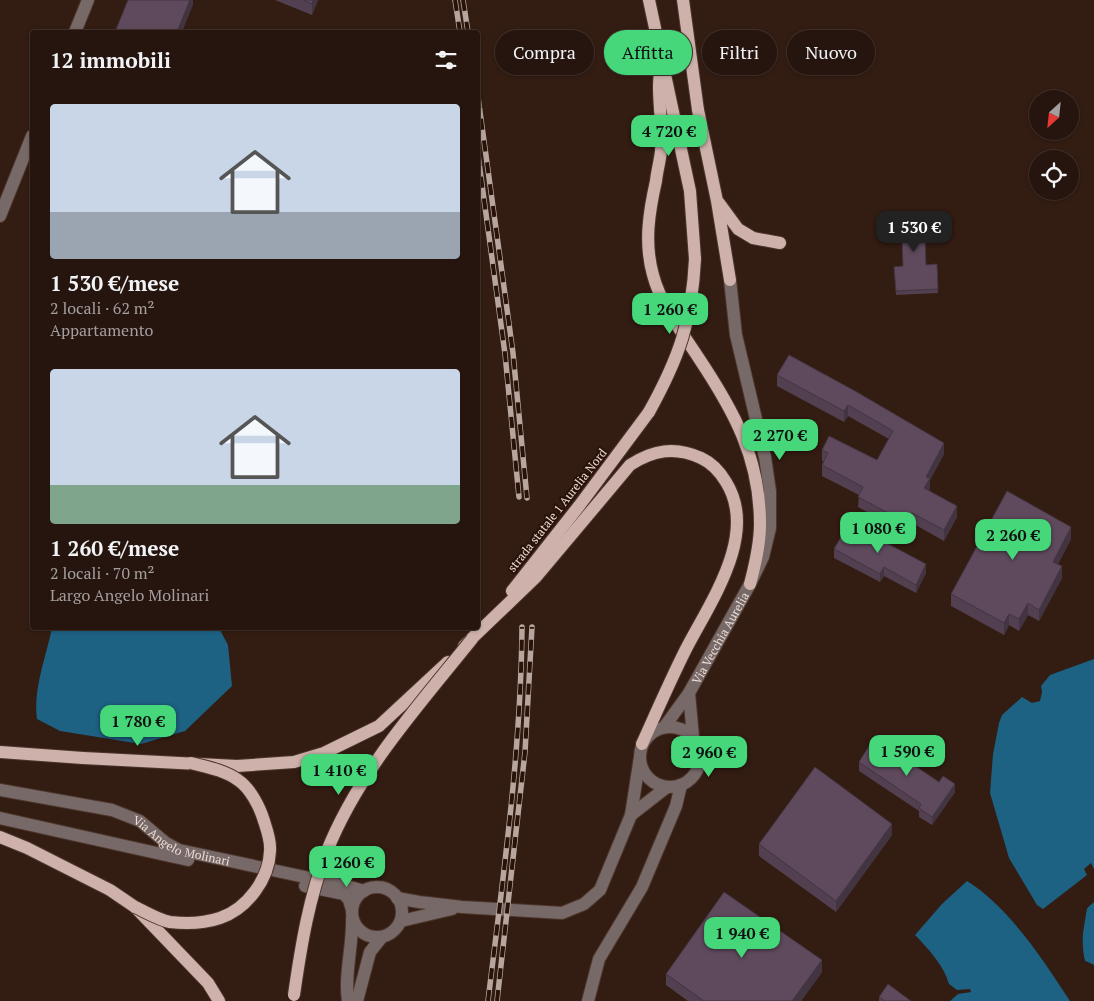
<!DOCTYPE html>
<html lang="it">
<head>
<meta charset="utf-8">
<style>
  body { margin:0; font-family:"PT Serif",serif; background:#2e1e17; color:#f1f3f6; height:100vh; display:flex; flex-direction:column; font-size:19px; white-space:nowrap }
  * { box-sizing:border-box; margin:0 }
  p { font-size:16px; color:#a49f9e }
  .icon { flex:none; width:28px; height:28px; fill:none; stroke:currentColor; stroke-width:2; stroke-linecap:round; stroke-linejoin:round }
  .map { position:relative; flex:1; overflow:hidden }
  .side { position:absolute; left:30px; top:30px; width:450px; height:600px; display:flex; flex-direction:column; background:#26150e; border-radius:5px; box-shadow:0 1px 4px #0004,0 0 0 1px #42342e }
  .side>* { flex:none }
  .hud { position:absolute; left:495px; top:30px; width:475px; height:45px; display:flex; gap:10px }
  .needle { width:32px; rotate:207deg }
  .fabs { position:absolute; left:1029px; top:90px; display:grid; gap:10px }
  .fabs a { display:grid; place-items:center; width:50px; height:50px; border-radius:50%; background:#26150e; box-shadow:0 1px 4px #0004,0 0 0 1px #42342e; font-size:25px }
  .price { position:absolute; translate:-50% -42px; padding:0 11px; border-radius:10px; background:#45d77a; color:#111; font-size:16px; line-height:32px; filter:drop-shadow(0 1px 2px #0008) }
  .price::after { content:''; position:absolute; left:50%; top:30px; width:15px; height:11px; margin-left:-8px; background:inherit; clip-path:polygon(0 0,100% 0,50% 100%) }
  .price.current { background:#222; color:#fff }
  ul { padding:0; list-style:none }
  li { display:grid; align-content:center; gap:10px; height:265px; padding:0 20px }
  li span { display:grid; place-items:center; height:155px; border-radius:5px; color:#555 }
  li>.icon { margin-inline-start:auto }
  span .icon { width:90px; height:90px; fill:#fffc; stroke-width:1 }
  li b { font-size:21px }
  h2 { display:flex; justify-content:space-between; align-items:center; height:60px; padding:0 20px; font-size:21px }
  .chip { padding:0 18px; border-radius:22px; background:#26150e; box-shadow:0 1px 4px #0004,0 0 0 1px #42342e; font-size:18px; line-height:45px }
  .chip.current { background:#45d77a; color:#111 }
  .map>svg:first-child { display:block }
</style>
</head>
<body>
<div class="map">
<svg width="1094" height="1001" viewBox="0 0 1094 1001">
  <rect width="100%" height="100%" fill="#331c12"/>
  <g fill="#1d6183">
    <path d="M 52,628 L 219,628 L 228,645 L 232,686 L 185,731 L 141,744 L 60,731 L 37,719 C 33,689 46,657 52,628 Z"/>
    <polygon points="1094,659 1094,869 1091,863 1084,869 1087,875 1043,909 1037,905 1009,858 990,793 993,754 999,723 1002,715 1022,697 1032,703 1040,701 1042,692 1041,686 1050,675"/>
    <path d="M 967,881 C 1008,906 1044,961 1070,1001 L 950,1001 L 958,994 L 971,992 L 970,989 L 957,990 L 949,984 C 943,964 929,950 915,935 L 942,904 Z"/>
    <path d="M 1094,902 L 1094,965 L 1085,961 C 1082,949 1081,917 1088,907 C 1089,905 1092,904 1094,902 Z"/>
  </g>
  <polygon fill="#331c12" points="1094,899 1094,902 1087,908 1082,939 1082,951 1085,961 1094,965 1094,967 1083,962 1080,951 1079,939 1084,907"/>
  <g fill="none" stroke-linecap="round" stroke-linejoin="round">
    <defs>
      <g id="minor">
        <polyline points="75,32 88,0"/>
        <polyline points="0,216 32,136"/>
        <polyline points="689,693 693,737"/>
        <path id="s1" d="M 665,726 L 689,693 L 750,584 L 763,557 L 770,528 L 770,491 L 765,457 L 736,335 L 730,280"/>
        <circle cx="670" cy="757" r="30"/>
        <path id="s2" d="M 0,790 L 112,810 L 140,821 L 166,843 L 179,850 L 347,886 L 364,891"/>
        <polyline points="631,815 667,787"/>
        <polyline points="0,818 188,860"/>
        <polyline points="305,886 344,894 349,900 352,910"/>
        <circle cx="377" cy="912" r="25"/>
        <polyline points="397,898 419,902 462,907 562,913 584,904 600,890 631,815 640,757"/>
        <polyline points="401,921 452,909"/>
        <path d="M 348,1001 C 344,974 353,946 352,919"/>
        <polyline points="357,1001 370,952 382,937"/>
        <polyline points="588,1001 599,959 642,887 676,806 681,785"/>
      </g>
      <g id="major">
        <polyline points="649,0 690,191 695,259"/>
        <polyline points="683,0 698,110 717,201 730,280"/>
        <path d="M 662,53 C 661,64 659,76 659,87 C 659,108 663,130 661,151 C 660,161 657,171 656,181 C 649,212 644,243 653,275 C 661,305 681,331 698,357 C 734,411 760,458 760,524 C 760,545 755,565 750,584"/>
        <polyline points="719,203 738,229 753,238 780,243"/>
        <polyline points="512,591 579,506 649,412"/>
        <path d="M 464,646 L 536,577 L 630,465 C 653,450 675,446 701,458 C 712,463 720,472 726,482 C 759,535 710,602 685,651 C 670,681 656,713 642,744"/>
        <polyline points="0,752 83,758 237,766 294,762 324,753 379,726 448,662"/>
        <polyline points="0,837 27,848 110,890 135,907 208,983 219,1001"/>
      </g>
    </defs>
    <use href="#minor" stroke="#4d372d" stroke-width="14"/>
    <use href="#major" stroke="#4d372d" stroke-width="14"/>
    <use href="#minor" stroke="#776967" stroke-width="12"/>
    <use href="#major" stroke="#ceb1ab" stroke-width="12"/>
    <defs>
      <g id="rail">
        <polyline points="455,0 460,32"/>
        <polyline points="463,0 468,32"/>
        <polyline points="478,97 513,353 527,498"/>
        <polyline points="478,155 505,354 519,497"/>
        <path d="M 488,1001 C 503,877 521,752 522,627"/>
        <polyline points="497,1001 525,752 532,627"/>
      </g>
    </defs>
    <use href="#rail" stroke="#b8a69e" stroke-width="5.5"/>
    <use href="#rail" stroke="#291309" stroke-width="4" stroke-dasharray="11" stroke-linecap="butt"/>
    <defs>
      <g id="major-bridge">
        <path d="M 649,412 C 679,358 692,321 695,259"/>
        <path d="M 135,907 C 146,912 159,920 170,922 C 186,924 205,923 220,918 C 247,909 269,879 270,851 C 271,841 267,830 264,821 C 260,807 250,788 238,780 C 224,770 206,767 191,763"/>
        <path d="M 294,995 C 301,946 309,897 327,851 C 359,771 419,705 472,639"/>
      </g>
    </defs>
    <use href="#major-bridge" stroke="#4d372d" stroke-width="14" stroke-linecap="butt"/>
    <use href="#major-bridge" stroke="#ceb1ab" stroke-width="12"/>
  </g>
  <g fill="#524050">
    <polygon points="275,0 318,0 312,15"/>
    <polygon points="932,213 934,240 925,240 926,265 937,264 938,293 896,295 894,267 903,266 902,242 892,242 891,216"/>
    <polygon points="789,355 944,454 930,480 930,489 929,491 957,517 944,541 912,523 907,534 858,507 859,495 822,476 822,465 824,462 822,461 822,450 877,460 889,439 848,416 844,422 777,386 777,375"/>
    <polygon points="1071,539 1058,564 1062,578 1039,621 1028,615 1019,631 1009,625 1004,635 951,606 951,594"/>
    <polygon points="834,549 926,573 916,593 884,576 880,582 834,558"/>
    <polygon points="859,762 955,792 932,825 919,817 919,811 859,771"/>
    <polygon points="892,835 836,912 759,856 759,844"/>
    <polygon points="822,972 801,1001 688,1001 666,985 666,974"/>
    <polygon points="879,997 911,1001 879,1001"/>
  </g>
  <g fill="#423441">
    <polygon points="190,0 193,0 193,5 182,32 177,32"/>
    <polygon points="313,0 318,0 312,15 312,4"/>
    <polygon points="848,405 848,416 844,422 844,411"/>
    <polygon points="944,443 944,454 930,480 930,489 924,499 924,488 926,477"/>
    <polygon points="957,506 957,517 944,541 944,530"/>
    <polygon points="912,513 912,523 907,534 907,523"/>
    <polygon points="1071,527 1071,539 1053,573 1053,562"/>
    <polygon points="926,564 926,573 916,593 916,585"/>
    <polygon points="1062,566 1062,578 1039,621 1039,610"/>
    <polygon points="884,567 884,576 880,582 880,574"/>
    <polygon points="1028,603 1028,615 1019,631 1019,619"/>
    <polygon points="1009,614 1009,625 1004,635 1004,623"/>
    <polygon points="955,784 955,792 932,825 932,817"/>
    <polygon points="892,824 892,835 836,912 836,901"/>
    <polygon points="822,960 822,972 801,1001 792,1001"/>
  </g>
  <g fill="#5f4a5d" stroke="#423441">
    <polygon points="128,0 190,0 177,32 115,32"/>
    <polygon points="303,0 313,0 312,4"/>
    <polygon points="932,213 934,236 925,236 926,265 937,264 938,289 896,291 894,267 903,266 902,238 892,239 891,216"/>
    <polygon points="789,355 855,391 944,443 926,477 930,478 924,488 957,506 944,530 912,513 907,523 858,497 863,487 822,465 828,453 822,450 829,436 877,460 893,431 848,405 844,411 777,375"/>
    <polygon points="1007,491 1071,527 1053,562 1062,566 1039,610 1028,603 1019,619 1009,614 1004,623 951,594"/>
    <polygon points="849,523 926,564 916,585 884,567 880,574 834,549"/>
    <polygon points="874,738 939,782 943,776 955,784 932,817 919,808 921,804 859,762"/>
    <polygon points="815,767 892,824 836,901 759,844"/>
    <polygon points="724,892 822,960 792,1001 704,1001 666,974"/>
    <polygon points="888,984 911,1001 885,1001 879,997"/>
  </g>
  <g text-anchor="middle" dominant-baseline="central" stroke-width="4" stroke-linejoin="round" paint-order="stroke">
    <g font-size="12" fill="#ecdcd5" stroke="#291309">
      <text transform="translate(557 510) rotate(-52)">strada statale 1 Aurelia Nord</text>
      <text stroke="none"><textPath href="#s1" startOffset="104">Via Vecchia Aurelia</textPath></text>
      <text stroke="none"><textPath href="#s2" startOffset="191">Via Angelo Molinari</textPath></text>
    </g>
  </g>
</svg>
<div class="fabs">
<a><svg class="needle" viewBox="-14 -14 28 28"><path d="M0-13l5 13h-10z" fill="#e53935"/><path d="M0 13l5-13h-10z" fill="#a49f9e"/></svg></a>
<a><svg class="icon" aria-label="locate" viewBox="0 0 24 24"><circle cx="12" cy="12" r="6"/><path d="M12 2v4M12 18v4M2 12h4M18 12h4"/></svg></a>
</div>
<b class="price" style="left:669px;top:157px">4 720 €</b>
<b class="price current" style="left:914px;top:253px">1 530 €</b>
<b class="price" style="left:670px;top:335px">1 260 €</b>
<b class="price" style="left:780px;top:461px">2 270 €</b>
<b class="price" style="left:878px;top:554px">1 080 €</b>
<b class="price" style="left:1013px;top:561px">2 260 €</b>
<b class="price" style="left:138px;top:747px">1 780 €</b>
<b class="price" style="left:907px;top:777px">1 590 €</b>
<b class="price" style="left:709px;top:778px">2 960 €</b>
<b class="price" style="left:339px;top:796px">1 410 €</b>
<b class="price" style="left:347px;top:888px">1 260 €</b>
<b class="price" style="left:742px;top:959px">1 940 €</b>
<div class="hud">
<a class="chip">Compra</a>
<a class="chip current">Affitta</a>
<a class="chip">Filtri</a>
<a class="chip">Nuovo</a>
</div>
<section class="side">
<h2>12 immobili<svg class="icon" aria-label="filters" viewBox="0 0 24 24"><path d="M4 7h16M4 17h16"/><circle cx="9" cy="7" r="2"/><circle cx="15" cy="17" r="2"/></svg></h2>
<ul>
<li><span style="background:linear-gradient(#c9d6e8 70%,#9aa5b1 0)"><svg class="icon" aria-label="home" viewBox="0 0 24 24"><path d="M3 11l9-7 9 7M6 9v11h12V9"/></svg></span><div><b>1 530 €/mese</b><p>2 locali · 62 m²</p><p>Appartamento</p></div></li>
<li><span style="background:linear-gradient(#c9d6e8 75%,#7fa58c 0)"><svg class="icon" aria-label="home" viewBox="0 0 24 24"><path d="M3 11l9-7 9 7M6 9v11h12V9"/></svg></span><div><b>1 260 €/mese</b><p>2 locali · 70 m²</p><p>Largo Angelo Molinari</p></div></li>
</ul>
</section>
</div>
</body>
</html>
